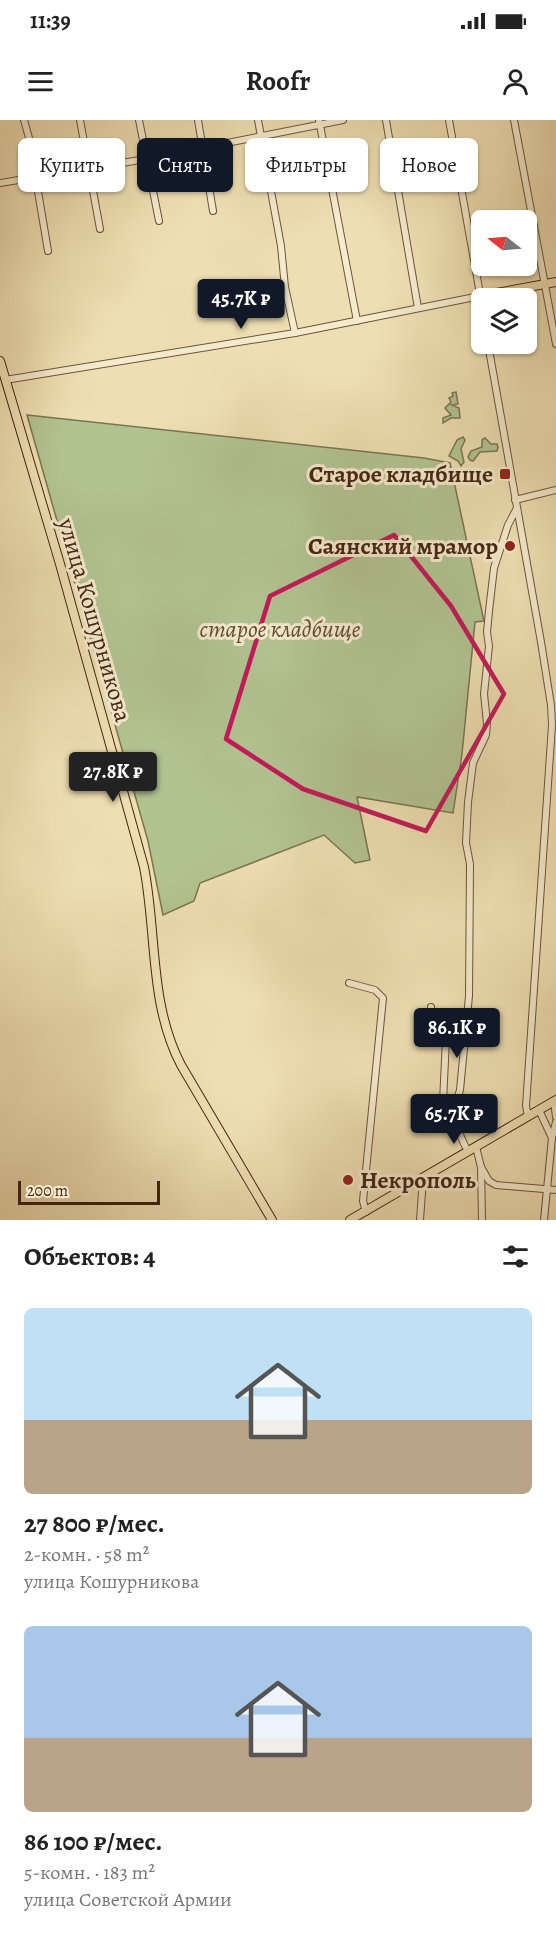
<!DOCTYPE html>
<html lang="ru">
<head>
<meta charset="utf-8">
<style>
  body { margin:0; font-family:Alegreya,serif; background:#f6f6f6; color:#222; height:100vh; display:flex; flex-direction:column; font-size:22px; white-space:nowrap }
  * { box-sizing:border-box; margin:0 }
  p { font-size:20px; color:#767676 }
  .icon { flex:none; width:33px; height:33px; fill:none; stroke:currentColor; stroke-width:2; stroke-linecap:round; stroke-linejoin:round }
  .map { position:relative; height:1100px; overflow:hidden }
  .side { display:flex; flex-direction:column; background:#fff; flex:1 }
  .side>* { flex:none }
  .hud { position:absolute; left:18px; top:18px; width:520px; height:54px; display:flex; gap:12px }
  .needle { width:39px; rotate:287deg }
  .controls { position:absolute; left:471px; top:90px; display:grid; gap:12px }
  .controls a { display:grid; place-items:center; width:66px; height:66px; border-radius:9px; background:#fff; box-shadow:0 2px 4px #0004; font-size:30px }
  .scale { position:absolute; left:18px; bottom:15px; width:142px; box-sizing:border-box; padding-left:6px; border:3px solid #442512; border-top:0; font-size:16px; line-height:21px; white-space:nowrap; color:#442512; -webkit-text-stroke:4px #f4eacd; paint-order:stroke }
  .price { position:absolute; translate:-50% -51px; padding:0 14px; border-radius:6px; background:#111827; color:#fff; font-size:20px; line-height:39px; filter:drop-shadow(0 2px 3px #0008) }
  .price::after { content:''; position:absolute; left:50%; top:36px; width:18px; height:14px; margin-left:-9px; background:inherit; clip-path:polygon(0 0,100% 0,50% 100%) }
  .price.selected { background:#222; color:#fff }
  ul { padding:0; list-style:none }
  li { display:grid; align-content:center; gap:12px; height:318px; padding:0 24px }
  li span { display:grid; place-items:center; height:186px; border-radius:9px; color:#555 }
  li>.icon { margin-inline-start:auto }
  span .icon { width:108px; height:108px; fill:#fffc; stroke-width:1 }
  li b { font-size:26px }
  h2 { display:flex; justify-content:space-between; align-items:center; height:72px; padding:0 24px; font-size:26px }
  .chip { padding:0 21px; border-radius:9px; background:#fff; box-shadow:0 2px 4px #0004; font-size:21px; line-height:54px }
  .chip.selected { background:#111827; color:#fff }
  .status { display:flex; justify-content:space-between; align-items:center; height:42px; padding:0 30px; background:#fff; direction:ltr }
  .status svg { height:16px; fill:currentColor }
  header { display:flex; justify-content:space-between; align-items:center; height:78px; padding:0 24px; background:#fff; font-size:27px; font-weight:700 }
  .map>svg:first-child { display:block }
</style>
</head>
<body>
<div class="status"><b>11:39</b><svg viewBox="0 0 49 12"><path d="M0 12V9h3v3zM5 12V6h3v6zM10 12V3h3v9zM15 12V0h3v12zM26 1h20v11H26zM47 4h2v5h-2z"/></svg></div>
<header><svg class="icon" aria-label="menu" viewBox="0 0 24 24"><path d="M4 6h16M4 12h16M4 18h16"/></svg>Roofr<svg class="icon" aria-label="person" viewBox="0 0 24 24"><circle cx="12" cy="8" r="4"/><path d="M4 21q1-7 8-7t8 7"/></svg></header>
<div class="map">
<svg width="556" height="1100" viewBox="0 0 556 1100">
  <rect width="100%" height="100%" fill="#eedfb2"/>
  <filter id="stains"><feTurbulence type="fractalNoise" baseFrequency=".00333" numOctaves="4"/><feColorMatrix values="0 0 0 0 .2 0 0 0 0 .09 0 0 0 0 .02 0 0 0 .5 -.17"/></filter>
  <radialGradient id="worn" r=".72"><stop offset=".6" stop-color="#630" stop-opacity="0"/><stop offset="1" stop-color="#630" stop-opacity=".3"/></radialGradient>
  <g fill="#b2c392" stroke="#7b7452" stroke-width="1.5">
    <polygon points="456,272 458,284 452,285 459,288 460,298 451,298 443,303 443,298 451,295 445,288 451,282 449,278 453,276 452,273"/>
    <polygon points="27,295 424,338 450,343 484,501 475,502 462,634 453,693 357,677 370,740 355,743 324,715 200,763 194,781 163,795 148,721"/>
    <polygon points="463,317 465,320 461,329 464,342 461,346 458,341 449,336 457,320"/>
    <polygon points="485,318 491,324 497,324 498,327 497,331 480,332 473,341 470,340 468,337 471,331 482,327 482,320"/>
  </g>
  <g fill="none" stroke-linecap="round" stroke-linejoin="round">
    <defs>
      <g id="minor">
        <polyline points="24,0 29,18 48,131"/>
        <polyline points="80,0 100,109"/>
        <polyline points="139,0 159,101"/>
        <polyline points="198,0 213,91"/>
        <polyline points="258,0 281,126 285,167 295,213"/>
        <polyline points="319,0 357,201"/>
        <polyline points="386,0 418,188"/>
        <polyline points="449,0 482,185"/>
        <polyline points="514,0 556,224"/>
        <polyline points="0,63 146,39 343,0"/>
        <polyline points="488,224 541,522 551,585 552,605 526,986 528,996"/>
        <polyline points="5,260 295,213 480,176"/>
        <polyline points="515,380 556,370"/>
        <polyline points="349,863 375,870 383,878 363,1081 366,1092"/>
        <polyline points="431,887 434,912 446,919 443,982 444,988 454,1001"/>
        <polyline points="554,981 556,997"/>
        <polyline points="539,990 552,1018 544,1100"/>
        <polyline points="552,1018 556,1002"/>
        <polyline points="476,1027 481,1047 482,1100"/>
        <path d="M 468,1031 C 456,1011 452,992 460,970 L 469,876 L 470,744 L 466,723 L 468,682 L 473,643 L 486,615 L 487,603 L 484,574 L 489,526 L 487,512 L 489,491 L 494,448 L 508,405 L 517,388"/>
        <polyline points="481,1047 489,1061 496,1065 556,1070"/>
        <polyline points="420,1100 423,1058"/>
      </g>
      <g id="major">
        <polyline points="480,176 556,162"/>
        <path d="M 0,241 L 60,444 L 144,747 C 157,813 149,884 181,945 L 272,1100"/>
        <polyline points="350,1100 556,980"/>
      </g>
    </defs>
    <use href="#minor" stroke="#6e543a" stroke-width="8"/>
    <use href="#major" stroke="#442512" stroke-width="10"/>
    <use href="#minor" stroke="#f4eacd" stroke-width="6"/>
    <use href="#major" stroke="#eedfb2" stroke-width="8"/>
  </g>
  <path fill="none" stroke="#c2185b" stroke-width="4.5" stroke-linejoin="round" d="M 394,415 L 451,486 L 504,574 L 426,711 L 303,669 L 226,619 L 270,476 Z"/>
  <g fill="#8f2418" stroke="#f4eacd" stroke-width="2">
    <rect x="499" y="348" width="12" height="12" rx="3"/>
    <circle cx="510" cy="426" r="6"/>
    <circle cx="348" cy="1060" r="6"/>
  </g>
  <g text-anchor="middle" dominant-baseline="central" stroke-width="6" stroke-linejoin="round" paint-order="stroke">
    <g font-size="24" font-weight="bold" fill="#442512" stroke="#f4eacd" text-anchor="end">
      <text x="493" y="354">Старое кладбище</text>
      <text x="498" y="426">Саянский мрамор</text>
      <text x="360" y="1060" text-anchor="start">Некрополь</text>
    </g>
    <g font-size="24" fill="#442512" stroke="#f4eacd">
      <text transform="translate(95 500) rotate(74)">улица Кошурникова</text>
    </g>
    <g font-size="24" font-style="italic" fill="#604c32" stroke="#f4eacd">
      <text x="280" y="509">старое кладбище</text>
    </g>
  </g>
  <rect width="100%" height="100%" filter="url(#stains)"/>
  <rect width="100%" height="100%" fill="url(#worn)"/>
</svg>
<div class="controls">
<a><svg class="needle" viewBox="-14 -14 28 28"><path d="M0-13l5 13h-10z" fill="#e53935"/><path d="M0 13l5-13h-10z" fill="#767676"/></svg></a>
<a><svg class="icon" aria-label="layers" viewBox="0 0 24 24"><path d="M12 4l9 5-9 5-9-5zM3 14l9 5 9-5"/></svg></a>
</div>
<div class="scale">200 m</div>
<b class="price" style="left:241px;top:210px">45.7K ₽</b>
<b class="price selected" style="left:113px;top:683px">27.8K ₽</b>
<b class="price" style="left:457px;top:939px">86.1K ₽</b>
<b class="price" style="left:454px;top:1025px">65.7K ₽</b>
<div class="hud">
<a class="chip">Купить</a>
<a class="chip selected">Снять</a>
<a class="chip">Фильтры</a>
<a class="chip">Новое</a>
</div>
</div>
<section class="side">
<h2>Объектов: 4<svg class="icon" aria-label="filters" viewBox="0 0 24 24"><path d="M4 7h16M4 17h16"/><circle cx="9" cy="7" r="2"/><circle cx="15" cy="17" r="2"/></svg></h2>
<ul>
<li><span style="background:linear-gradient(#bfe0f5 60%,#b9a48a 0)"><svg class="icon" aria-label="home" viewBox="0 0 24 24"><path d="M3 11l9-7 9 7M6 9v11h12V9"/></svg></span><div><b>27 800 ₽/мес.</b><p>2-комн. · 58 m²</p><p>улица Кошурникова</p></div></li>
<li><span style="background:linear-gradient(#a9c7e8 60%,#b9a48a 0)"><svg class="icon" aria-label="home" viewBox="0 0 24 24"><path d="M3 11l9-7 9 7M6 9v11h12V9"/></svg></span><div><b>86 100 ₽/мес.</b><p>5-комн. · 183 m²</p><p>улица Советской Армии</p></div></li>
</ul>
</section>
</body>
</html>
